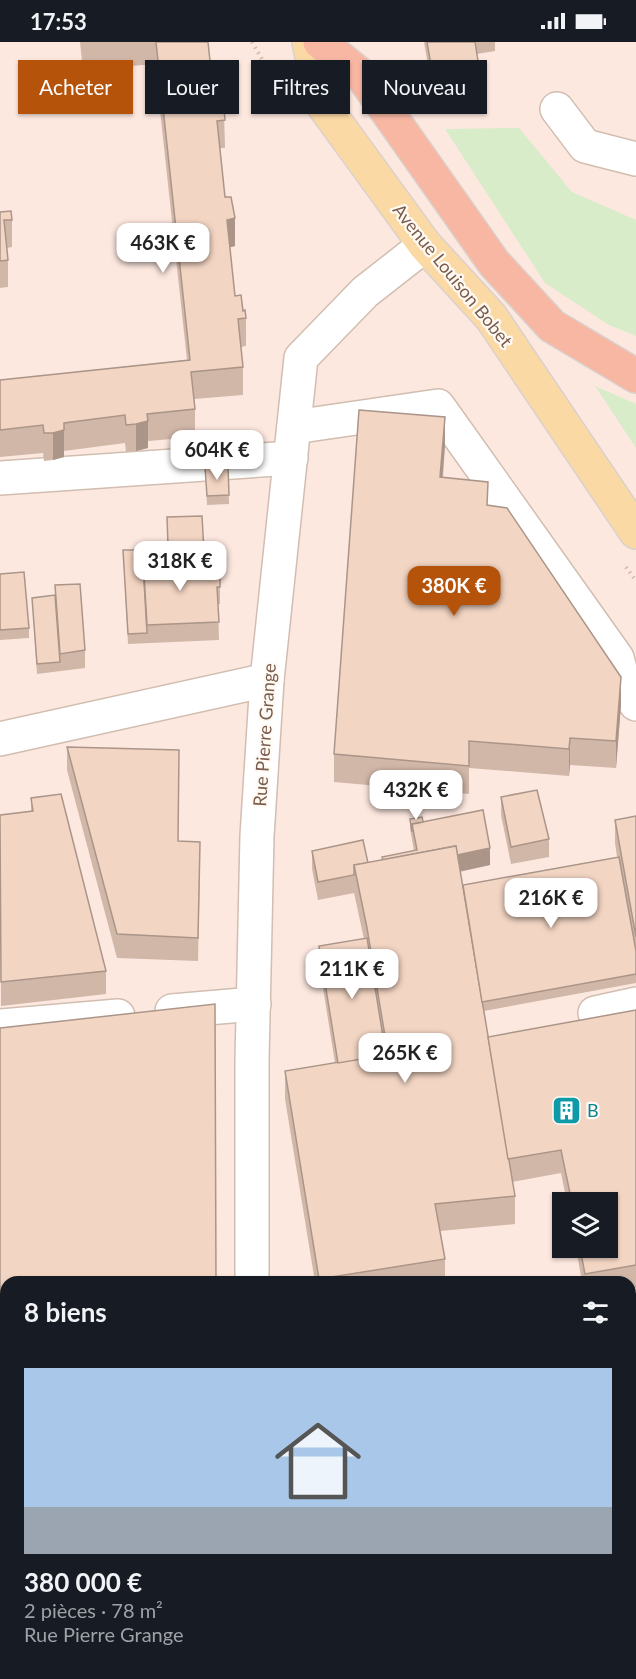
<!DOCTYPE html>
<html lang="fr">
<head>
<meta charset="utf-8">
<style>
  body { margin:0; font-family:Lato,sans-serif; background:#242831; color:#f1f3f6; height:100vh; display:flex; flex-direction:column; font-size:22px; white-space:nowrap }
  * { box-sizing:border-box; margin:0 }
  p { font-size:20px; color:#9ea1a6 }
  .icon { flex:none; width:33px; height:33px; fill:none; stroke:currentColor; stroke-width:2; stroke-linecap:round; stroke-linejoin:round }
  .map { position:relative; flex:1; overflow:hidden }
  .drawer { position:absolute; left:0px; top:1234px; width:636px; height:404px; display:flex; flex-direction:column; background:#171b24; border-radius:18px 18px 0 0; box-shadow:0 2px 4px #0004 }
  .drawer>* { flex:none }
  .banner { position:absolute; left:18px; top:18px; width:600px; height:54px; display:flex; gap:12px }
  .tools { position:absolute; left:552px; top:1150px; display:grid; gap:12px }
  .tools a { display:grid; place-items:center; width:66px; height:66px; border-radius:0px; background:#171b24; box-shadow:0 2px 4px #0004; font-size:30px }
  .price { position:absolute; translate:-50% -51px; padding:0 14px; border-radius:12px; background:#fff; color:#222; font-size:20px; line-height:39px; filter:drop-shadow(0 2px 3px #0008) }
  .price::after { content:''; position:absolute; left:50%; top:36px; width:18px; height:14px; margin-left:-9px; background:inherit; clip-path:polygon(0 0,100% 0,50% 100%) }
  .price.on { background:#b45309; color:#fff }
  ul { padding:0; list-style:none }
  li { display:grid; align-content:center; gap:12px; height:318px; padding:0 24px }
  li+li { border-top:2px solid #363941 }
  li span { display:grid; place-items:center; height:186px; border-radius:0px; color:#555 }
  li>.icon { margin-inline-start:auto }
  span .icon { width:108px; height:108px; fill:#fffc; stroke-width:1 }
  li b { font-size:26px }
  h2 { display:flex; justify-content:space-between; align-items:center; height:72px; padding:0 24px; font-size:26px }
  .tag { padding:0 21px; border-radius:0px; background:#171b24; box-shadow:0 2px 4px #0004; font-size:21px; line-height:54px }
  .tag.on { background:#b45309; color:#fff }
  .status { display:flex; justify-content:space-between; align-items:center; height:42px; padding:0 30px; background:#171b24; direction:ltr }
  .status svg { height:16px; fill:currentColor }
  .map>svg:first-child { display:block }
</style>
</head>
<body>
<div class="status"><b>17:53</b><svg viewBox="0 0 49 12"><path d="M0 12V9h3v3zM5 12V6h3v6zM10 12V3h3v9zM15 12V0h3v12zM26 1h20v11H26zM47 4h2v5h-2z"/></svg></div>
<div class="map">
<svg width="636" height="1637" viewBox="0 0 636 1637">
  <rect width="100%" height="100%" fill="#fdf6ec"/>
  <path fill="#fde8e0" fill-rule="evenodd" d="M 0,0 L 636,0 L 636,1637 L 0,1637 ZM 562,1161 L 608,1161 L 608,1206 L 562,1206 ZM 6,1240 L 630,1240 L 630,1632 L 6,1632 Z"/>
  <g fill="#d8ecc9">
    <polygon points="519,86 572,150 636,178 636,294 609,283 545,241 445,87"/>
    <polygon points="595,344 636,362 636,406"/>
  </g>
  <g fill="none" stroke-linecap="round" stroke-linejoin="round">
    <defs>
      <g id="minor">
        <polyline points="557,67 585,104 636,117"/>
        <polyline points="294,385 438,364 617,616 625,645 636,662"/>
        <polyline points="0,436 291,416"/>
        <polyline points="0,697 267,638"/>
        <polyline points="172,969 254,962"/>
        <polyline points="595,971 636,962"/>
        <polyline points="0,984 118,974"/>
        <polyline points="252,1240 252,1018 257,794 267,638 301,316 365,250 425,203"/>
        <polyline points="630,1292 636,1291"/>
        <polyline points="0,1394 6,1393"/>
      </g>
      <polyline id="major" points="309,0 321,60 425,203 491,275 636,490"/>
      <polyline id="highway" points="320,0 363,35 494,221 552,284 636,334"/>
    </defs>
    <use href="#minor" stroke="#d1beb0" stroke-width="36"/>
    <use href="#major" stroke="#dad1cd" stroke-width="36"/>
    <use href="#highway" stroke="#dad1cd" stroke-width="36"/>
    <g stroke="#d9b8a5" stroke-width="4" stroke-dasharray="1.5 4.5" stroke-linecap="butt">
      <polyline points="252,0 279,46"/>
      <polyline points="626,525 636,539"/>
    </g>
    <use href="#minor" stroke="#fff" stroke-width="33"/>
    <use href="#major" stroke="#fbd9a5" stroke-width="33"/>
    <use href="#highway" stroke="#f7b7a3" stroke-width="33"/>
  </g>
  <g fill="#d1b7a8">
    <polygon points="80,0 208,0 214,57 222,69 224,68 225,106 220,106 225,155 235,204 230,205 235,254 246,276 246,304 241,305 243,325 243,353 194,357 195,367 195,395 148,399 148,406 136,409 126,410 125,401 64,409 64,415 53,418 44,419 43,411 0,415 0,338 187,318 155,22 83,28"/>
    <polygon points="424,0 495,0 495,9 477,12 482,44 482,61 436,69"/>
    <polygon points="0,170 12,178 12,205 7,206 8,218 8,245 0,246"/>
    <polygon points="445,403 443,436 488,464 621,663 616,726 570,723 569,734 469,726 469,752 334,740 334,712"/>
    <polygon points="228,424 229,462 207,463 205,425"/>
    <polygon points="160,503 204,510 204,519 170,521 170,523 217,533 220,532 220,562 218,562 219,598 128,602 123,508 137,522 143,522 160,513"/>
    <polygon points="0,532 29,586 29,596 0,598"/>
    <polygon points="55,543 85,608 85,626 37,632 32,556 55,553"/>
    <polygon points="67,705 178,799 200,824 198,919 117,916 67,728"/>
    <polygon points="501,755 549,797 549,815 511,822 501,773"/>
    <polygon points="31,756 106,929 106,952 1,964 0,773 31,769"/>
    <polygon points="636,774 636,941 484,969 488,996 636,968 636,1246 630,1248 630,1240 582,1240 576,1206 608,1206 608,1161 567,1161 561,1131 512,1140 515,1154 515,1182 440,1189 445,1217 445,1240 315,1240 285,1057 285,1029 335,1021 319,921 319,904 364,897 354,851 318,858 312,827 312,809 368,821 382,818 382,815 414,809 410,786 410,777 423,780 490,823 460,830 463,843 617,815 615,801 615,778"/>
    <polygon points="0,986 6,1240 6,1348 0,1349"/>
    <polygon points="6,1632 491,1632 493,1637 0,1637"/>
    <polygon points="602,1632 630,1632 636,1637 603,1637"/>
  </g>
  <g fill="#aa9588">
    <polygon points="235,176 235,204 227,206 227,178"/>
    <polygon points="445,375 445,403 440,463 440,435"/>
    <polygon points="148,379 148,406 136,409 136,382"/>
    <polygon points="64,388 64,415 53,418 53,391"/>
    <polygon points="621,635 621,663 616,726 616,699"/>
    <polygon points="570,696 570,723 569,734 569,707"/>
    <polygon points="490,806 490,823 385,845 385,827"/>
    <polygon points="279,1632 372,1632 372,1637 258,1637"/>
  </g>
  <g fill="#f3d5c3" stroke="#aa9588" stroke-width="1.5">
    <polygon points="156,0 208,0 214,57 221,56 222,69 224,68 225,78 217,79 225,155 231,155 235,176 227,178 235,254 241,253 243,269 245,268 246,276 238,277 243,325 191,330 195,367 147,372 148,379 136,382 126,383 125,373 64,381 64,388 53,391 44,391 43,383 0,388 0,338 190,318"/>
    <polygon points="427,0 475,0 482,44 436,52"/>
    <polygon points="11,169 12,178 4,178 8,218 0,219 0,170"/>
    <polygon points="359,368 445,375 440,435 488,440 487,463 507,466 621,635 616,699 570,696 569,707 469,699 469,724 334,712"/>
    <polygon points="228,424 229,453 207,454 205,425"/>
    <polygon points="202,474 204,510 169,511 169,513 160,513 160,503 168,503 167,475"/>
    <polygon points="123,508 136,508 137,522 143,522 147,591 128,592"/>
    <polygon points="169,513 170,523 216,520 217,533 220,532 220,545 217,545 219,580 147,583 143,514"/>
    <polygon points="24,530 29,586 0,588 0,532"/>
    <polygon points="80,542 85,608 60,612 55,543"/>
    <polygon points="55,553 60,620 37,622 32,556"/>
    <polygon points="67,705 179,708 178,799 200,800 198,896 117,892"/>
    <polygon points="537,748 549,797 511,805 501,755"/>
    <polygon points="61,752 106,929 1,940 0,773 33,769 31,756"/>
    <polygon points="483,768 490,806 457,813 456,804 383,818 382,815 417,808 412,782"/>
    <polygon points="636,774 636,895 615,778"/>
    <polygon points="422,775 423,780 412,782 412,790 410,777"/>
    <polygon points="363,798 368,821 354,823 354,833 318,840 312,809"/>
    <polygon points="456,804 515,1154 435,1162 445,1217 319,1237 285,1029 388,1012 367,886 354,823"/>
    <polygon points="619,815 636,909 636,932 482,960 463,843"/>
    <polygon points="367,896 386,1013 338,1021 319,904"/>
    <polygon points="215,962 216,1240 6,1240 6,1321 0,1322 0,986"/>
    <polygon points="636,968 636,1223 585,1232 580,1206 608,1206 608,1161 572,1161 561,1108 508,1117 488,995"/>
    <polygon points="636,1295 636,1637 610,1637 609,1632 630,1632 630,1296"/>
    <polygon points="6,1404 6,1632 279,1632 258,1637 0,1637 0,1405"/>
    <polygon points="378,1632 491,1632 493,1637 380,1637"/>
  </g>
  <defs>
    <symbol id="building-square" viewBox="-11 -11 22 22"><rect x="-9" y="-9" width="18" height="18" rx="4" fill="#0f9aa8" stroke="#fffaf3"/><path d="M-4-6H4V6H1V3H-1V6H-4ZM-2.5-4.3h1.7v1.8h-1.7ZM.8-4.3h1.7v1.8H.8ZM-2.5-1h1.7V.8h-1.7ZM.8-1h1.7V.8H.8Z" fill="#fff"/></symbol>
  </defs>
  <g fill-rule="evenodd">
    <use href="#building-square" x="550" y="1052" width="33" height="33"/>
  </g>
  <g text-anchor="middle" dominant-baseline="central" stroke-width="4.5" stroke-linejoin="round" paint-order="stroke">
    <g font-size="18" fill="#7a5c4d" stroke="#fffaf3">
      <text transform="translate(453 233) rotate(51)">Avenue Louison Bobet</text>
      <text transform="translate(264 693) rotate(-86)">Rue Pierre Grange</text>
    </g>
    <g font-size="18" fill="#0d838f" stroke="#fffaf3" text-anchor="start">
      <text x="587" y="1068">B</text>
    </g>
  </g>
</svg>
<div class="tools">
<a><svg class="icon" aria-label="layers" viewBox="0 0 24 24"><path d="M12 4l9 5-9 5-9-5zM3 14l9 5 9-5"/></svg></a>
</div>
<b class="price" style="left:163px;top:232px">463K €</b>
<b class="price" style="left:217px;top:439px">604K €</b>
<b class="price" style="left:180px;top:550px">318K €</b>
<b class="price on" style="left:454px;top:575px">380K €</b>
<b class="price" style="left:416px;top:779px">432K €</b>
<b class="price" style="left:551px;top:887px">216K €</b>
<b class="price" style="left:352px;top:958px">211K €</b>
<b class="price" style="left:405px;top:1042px">265K €</b>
<div class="banner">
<a class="tag on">Acheter</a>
<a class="tag">Louer</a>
<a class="tag">Filtres</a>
<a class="tag">Nouveau</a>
</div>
<section class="drawer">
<h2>8 biens<svg class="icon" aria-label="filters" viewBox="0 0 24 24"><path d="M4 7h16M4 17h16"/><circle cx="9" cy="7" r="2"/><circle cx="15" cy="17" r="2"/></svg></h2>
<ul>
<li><span style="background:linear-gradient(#a9c7e8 75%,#9aa5b1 0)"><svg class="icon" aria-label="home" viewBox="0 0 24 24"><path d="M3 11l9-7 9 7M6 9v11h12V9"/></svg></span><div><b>380 000 €</b><p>2 pièces · 78 m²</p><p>Rue Pierre Grange</p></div></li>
</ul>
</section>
</div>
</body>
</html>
